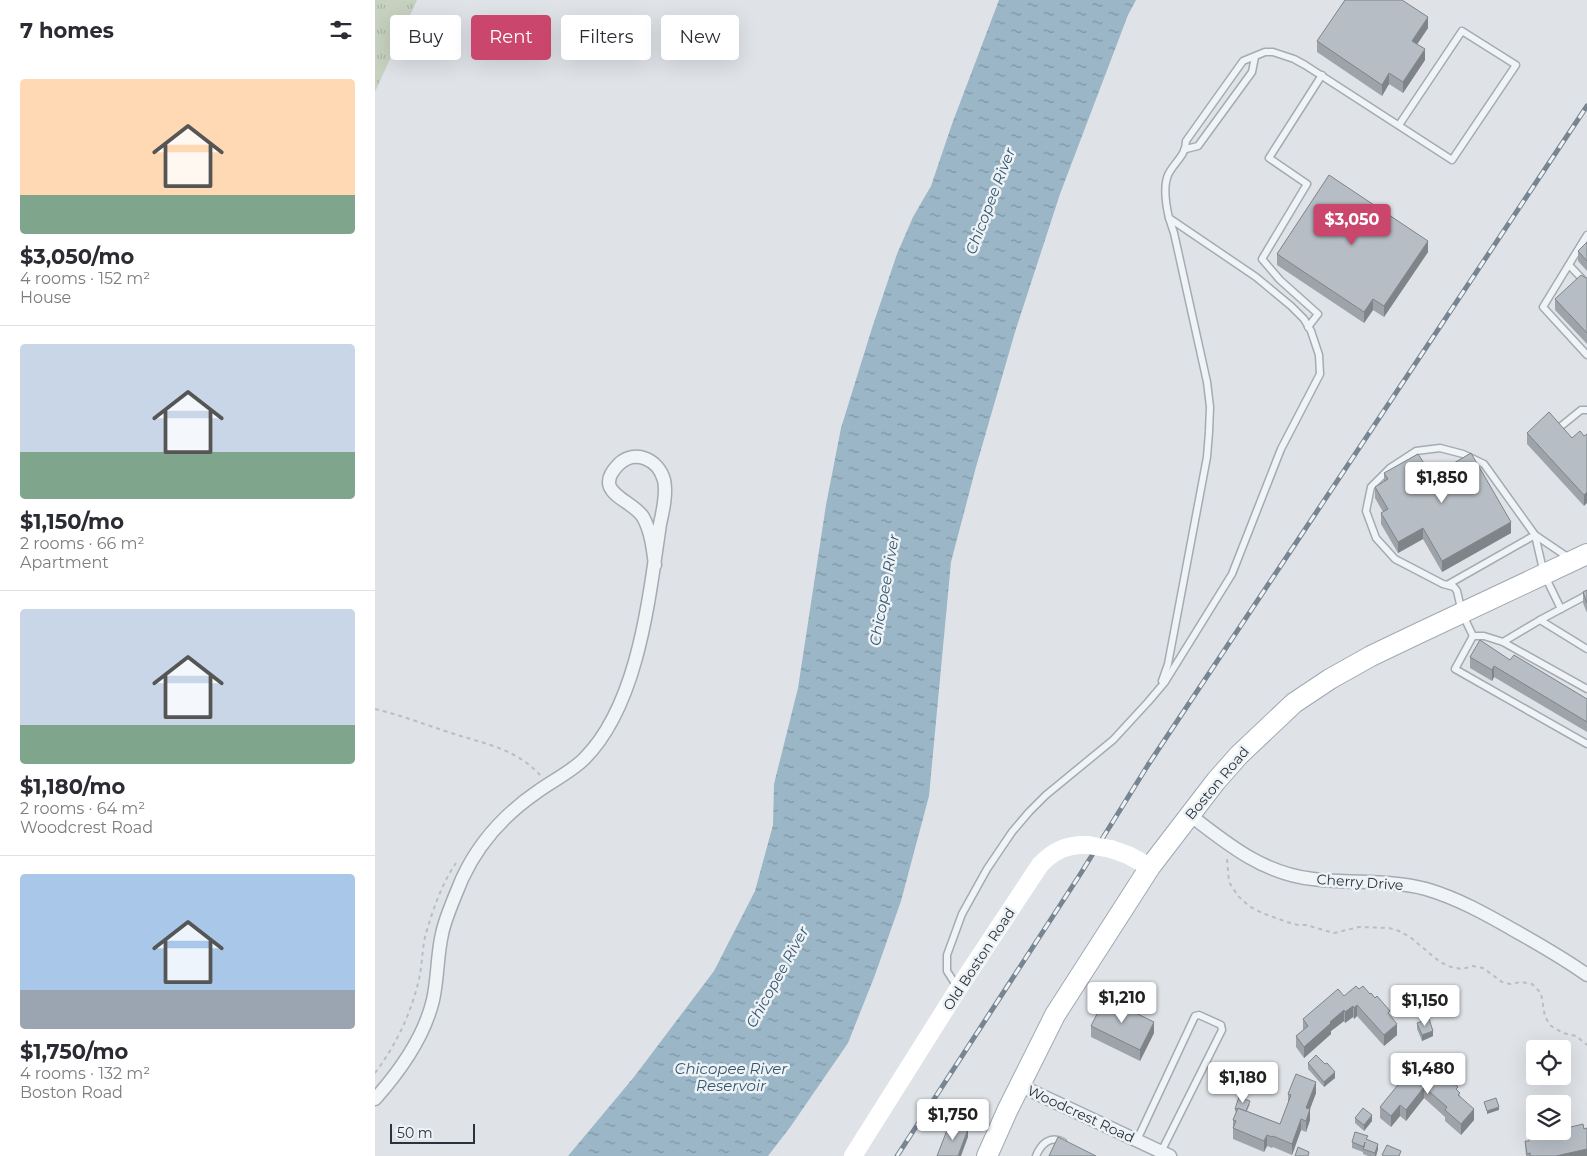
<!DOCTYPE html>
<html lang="en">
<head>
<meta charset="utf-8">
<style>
  body { margin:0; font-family:Montserrat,sans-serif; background:#f2f2f3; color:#2b2b33; height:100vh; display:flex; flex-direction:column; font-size:19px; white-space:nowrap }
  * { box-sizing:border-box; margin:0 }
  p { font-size:16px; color:#7c7c81 }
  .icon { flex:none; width:28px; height:28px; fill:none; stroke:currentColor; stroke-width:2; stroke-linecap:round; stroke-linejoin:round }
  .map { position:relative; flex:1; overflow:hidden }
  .drawer { display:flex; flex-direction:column; background:#fff; width:375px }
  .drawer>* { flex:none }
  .hud { position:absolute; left:15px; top:15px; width:475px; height:45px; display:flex; gap:10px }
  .fabs { position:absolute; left:1151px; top:1040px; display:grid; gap:10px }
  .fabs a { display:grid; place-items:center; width:45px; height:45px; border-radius:5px; background:#fff; box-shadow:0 5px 20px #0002; font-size:25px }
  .scale { position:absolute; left:15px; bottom:12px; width:85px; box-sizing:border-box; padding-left:5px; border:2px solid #28333e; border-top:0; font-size:14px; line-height:18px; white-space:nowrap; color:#28333e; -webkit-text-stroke:4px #eef2f5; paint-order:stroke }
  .price { position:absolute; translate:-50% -42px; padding:0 11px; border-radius:5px; background:#fff; color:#222; font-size:16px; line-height:32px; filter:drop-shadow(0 1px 2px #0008) }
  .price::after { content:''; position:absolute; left:50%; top:30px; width:15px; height:11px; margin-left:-8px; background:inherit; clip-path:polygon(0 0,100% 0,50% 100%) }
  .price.selected { background:#cb466c; color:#fff }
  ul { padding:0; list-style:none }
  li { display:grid; align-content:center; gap:10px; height:265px; padding:0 20px }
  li+li { border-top:1px solid #e1e1e2 }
  li span { display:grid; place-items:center; height:155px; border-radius:5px; color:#555 }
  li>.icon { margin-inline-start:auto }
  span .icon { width:90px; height:90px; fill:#fffc; stroke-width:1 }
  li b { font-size:21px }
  h2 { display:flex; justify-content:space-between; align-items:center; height:60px; padding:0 20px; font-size:21px }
  .chip { padding:0 18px; border-radius:5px; background:#fff; box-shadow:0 5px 20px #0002; font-size:18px; line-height:45px }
  .chip.selected { background:#cb466c; color:#fff }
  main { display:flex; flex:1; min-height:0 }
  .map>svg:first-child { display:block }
</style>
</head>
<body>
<main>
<section class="drawer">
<h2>7 homes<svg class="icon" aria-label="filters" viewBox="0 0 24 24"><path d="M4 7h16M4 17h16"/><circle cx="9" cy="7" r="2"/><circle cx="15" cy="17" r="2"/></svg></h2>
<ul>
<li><span style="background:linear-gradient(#ffd9b3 75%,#7fa58c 0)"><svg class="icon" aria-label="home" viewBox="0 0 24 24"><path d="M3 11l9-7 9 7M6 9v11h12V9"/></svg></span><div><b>$3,050/mo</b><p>4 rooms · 152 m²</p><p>House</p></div></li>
<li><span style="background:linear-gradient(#c9d6e8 70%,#7fa58c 0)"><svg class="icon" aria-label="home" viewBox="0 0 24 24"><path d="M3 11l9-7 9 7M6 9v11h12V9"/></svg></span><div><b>$1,150/mo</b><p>2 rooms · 66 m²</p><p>Apartment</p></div></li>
<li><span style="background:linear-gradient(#c9d6e8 75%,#7fa58c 0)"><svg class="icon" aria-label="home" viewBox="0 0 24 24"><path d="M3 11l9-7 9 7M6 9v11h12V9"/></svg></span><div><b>$1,180/mo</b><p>2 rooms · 64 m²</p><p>Woodcrest Road</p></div></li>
<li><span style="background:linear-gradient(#a9c7e8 75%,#9aa5b1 0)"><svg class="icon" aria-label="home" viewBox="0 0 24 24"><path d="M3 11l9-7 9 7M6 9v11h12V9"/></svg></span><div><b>$1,750/mo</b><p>4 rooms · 132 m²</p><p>Boston Road</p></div></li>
</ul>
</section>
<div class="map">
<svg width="1212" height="1156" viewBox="0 0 1212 1156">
  <defs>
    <pattern id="grass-tufts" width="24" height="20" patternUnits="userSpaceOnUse" patternTransform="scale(1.25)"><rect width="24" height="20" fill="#c7d1c0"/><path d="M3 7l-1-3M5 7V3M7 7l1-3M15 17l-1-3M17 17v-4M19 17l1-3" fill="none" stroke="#abb4a6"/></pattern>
    <pattern id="water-ripples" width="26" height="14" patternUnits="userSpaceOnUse" patternTransform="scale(1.25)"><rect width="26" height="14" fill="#9ab6c7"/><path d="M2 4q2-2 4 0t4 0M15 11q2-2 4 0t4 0" fill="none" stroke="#7e95a3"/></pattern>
  </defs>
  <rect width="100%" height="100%" fill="#dfe3e8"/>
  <polygon fill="url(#grass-tufts)" points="0,0 42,0 0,92"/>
  <polygon fill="url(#water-ripples)" points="624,0 761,0 753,15 685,194 640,332 601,467 576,562 554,796 526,901 500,975 473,1043 416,1126 393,1156 193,1156 259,1077 339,971 380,891 398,825 399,784 423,688 451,505 466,428 497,328 522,254 538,217 556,186 577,124"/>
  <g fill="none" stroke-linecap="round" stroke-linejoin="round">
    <defs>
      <g id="lane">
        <polyline points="811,149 823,146 877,72 880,57"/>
        <polyline points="1212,235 1168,307 1212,355"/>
        <polyline points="1194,265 1212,284"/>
        <polyline points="933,327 943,314 905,280 887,259 932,184 894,158 947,75"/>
        <polyline points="1185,427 1206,410 1212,410"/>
        <polyline points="1160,535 1169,574 1186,609"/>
        <polyline points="1160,535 1194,558"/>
        <polyline points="1072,585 1160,535 1109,464 1088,454 1065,448 1041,451 1015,468 996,487 991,511 1001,538 1020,559 1068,584 1079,587 1082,591 1087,613 1098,636 1109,636 1128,642 1212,689"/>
        <polyline points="1165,620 1212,595"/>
        <polyline points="1098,636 1080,669 1212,744"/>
        <polyline points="1128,642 1165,620 1212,649"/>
        <polyline points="787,681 793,664 832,457 834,432 835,407 832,382 799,233 794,218"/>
        <path d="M 584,985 L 579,982 L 572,971 L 572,955 L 587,914 L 612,869 L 637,832 L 654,812 L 671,795 L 738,740 L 773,702 L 790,682 L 857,574 L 906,449 L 945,374 L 944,355 L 936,331 L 929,319 L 916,306 L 881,277 L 794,218 C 791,205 788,187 793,175 C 799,162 811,156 811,141 L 868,61 L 890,52 L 898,52 L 919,59 L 930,65 L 1077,160 L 1141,65 L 1087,31 L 1024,125"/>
        <polyline points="762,1140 820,1016 824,1015 846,1025 847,1030 786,1152"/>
        <path d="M 661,1156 C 666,1144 675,1135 688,1142"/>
      </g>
      <g id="street">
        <path d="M 815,815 C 852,844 889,874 938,879 C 976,884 1014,879 1051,889 C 1085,899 1114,916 1144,933 C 1167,946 1190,959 1212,975"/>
        <polyline points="644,1085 795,1156"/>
        <path d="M 0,1099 C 25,1071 49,1038 58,1000 C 63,978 62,955 67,934 C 70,918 81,894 87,879 C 103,844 130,814 162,792 C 177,781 196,772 209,759 C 264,704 274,597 285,524 C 288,511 292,493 289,480 C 283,459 260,449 244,464 C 215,493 257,499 268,517 C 276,531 278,549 280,565"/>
      </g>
      <polyline id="primary" points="612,1156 633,1109 680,1015 775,867 841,781 864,755 919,703 955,679 996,656 1042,634 1212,554"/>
    </defs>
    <use href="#lane" stroke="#a4abb2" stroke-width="9"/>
    <use href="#street" stroke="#a4abb2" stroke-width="15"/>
    <use href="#primary" stroke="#9ea9b3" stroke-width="22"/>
    <g stroke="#b9bec2" stroke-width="2" stroke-dasharray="4 4" stroke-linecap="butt">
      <path d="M 0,709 C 25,715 49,724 73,732 C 106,743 141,748 165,775"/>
      <polyline points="852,859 854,882 863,896 874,906 887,913 912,922 923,925 931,925 959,933 984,927 1014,928 1024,931 1035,937 1065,962 1076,967 1087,969 1098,966 1108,968 1127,982 1135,984 1146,982 1157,984 1166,993 1170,1017 1176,1026 1188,1033 1201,1036 1212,1045"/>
      <path d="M 0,1073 C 21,1045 36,1014 44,979 C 47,966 47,951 50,937 C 57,912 66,885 81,863"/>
    </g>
    <use href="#lane" stroke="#f1f4f6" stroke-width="6"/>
    <use href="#street" stroke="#f1f4f6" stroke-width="12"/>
    <g stroke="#fff" stroke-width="18">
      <polyline points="736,849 753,855 775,867"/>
      <path d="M 478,1156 L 585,986 L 665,865 C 679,850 693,844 713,845"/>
    </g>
    <use href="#primary" stroke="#fff" stroke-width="20"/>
    <defs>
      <polyline id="rail" points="522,1156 706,873 773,765 1212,106"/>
    </defs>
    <use href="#rail" stroke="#788591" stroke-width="5"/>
    <use href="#rail" stroke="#eef2f5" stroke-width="3" stroke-dasharray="9" stroke-linecap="butt"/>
    <polyline stroke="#fff" stroke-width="18" points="713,845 736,849"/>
  </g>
  <g fill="#9da3a9">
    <polygon points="1053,28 1042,44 1050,60 1028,93 1014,84 1007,96 942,52 942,41"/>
    <polygon points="1212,242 1212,271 1203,261 1203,251"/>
    <polygon points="1053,252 1009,317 998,310 989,323 902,265 902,254"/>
    <polygon points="1211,278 1212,278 1212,344 1180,310 1180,299"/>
    <polygon points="1152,433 1197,438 1209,436 1209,506 1152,444"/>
    <polygon points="1009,473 1057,476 1136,533 1067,572 1048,539 1023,553 1006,524 1006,513 1008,512 1000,498 1000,487 1009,482"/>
    <polygon points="1212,590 1212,613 1208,603 1208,592"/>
    <polygon points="1095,657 1135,660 1212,699 1212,732 1119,677 1117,681 1095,668"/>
    <polygon points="984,989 995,994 1000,998 1015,1016 1022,1035 1009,1046 982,1016 979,1019 978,1017 970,1023 969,1021 956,1031 956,1034 929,1058 921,1047 921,1036 928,1030 928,1019 969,996"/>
    <polygon points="1042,1023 1058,1036 1047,1041 1042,1029"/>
    <polygon points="716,1026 779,1033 765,1061 716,1037"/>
    <polygon points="933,1063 960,1078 949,1087 933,1069"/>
    <polygon points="1037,1079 1063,1079 1083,1091 1085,1096 1099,1120 1086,1135 1070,1121 1070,1117 1049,1098 1031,1121 1025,1116 1016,1127 1005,1118 1005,1107 1029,1082"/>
    <polygon points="941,1093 935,1109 935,1120 931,1132 926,1130 917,1155 898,1147 897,1148 892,1146 889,1152 858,1139 858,1120 861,1112 860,1111 860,1109 875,1104 872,1111 905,1124 913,1104 913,1094"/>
    <polygon points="980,1118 997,1121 989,1131 980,1123"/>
    <polygon points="1175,1131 1188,1131 1212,1156 1151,1156 1150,1141 1154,1141 1154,1138 1175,1133"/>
    <polygon points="993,1140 1003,1149 1001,1156 993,1156 988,1154 988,1152 977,1148 977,1142"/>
  </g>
  <g fill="#7f8489">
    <polygon points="1053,17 1053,28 1037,52 1037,41"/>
    <polygon points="1050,49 1050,60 1028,93 1028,82"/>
    <polygon points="1014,73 1014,84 1007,96 1007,85"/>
    <polygon points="1053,241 1053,252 1009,317 1009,306"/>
    <polygon points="998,299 998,310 989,323 989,312"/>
    <polygon points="1212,492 1212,503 1209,506 1209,495"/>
    <polygon points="1136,522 1136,533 1067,572 1067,561"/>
    <polygon points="1048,528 1048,539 1023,553 1023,542"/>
    <polygon points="1119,666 1119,677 1117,681 1117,670"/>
    <polygon points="982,1005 982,1016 979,1019 979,1008"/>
    <polygon points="978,1006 978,1017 970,1023 970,1012"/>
    <polygon points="969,1010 969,1021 956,1031 956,1034 929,1058 929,1047 955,1022"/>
    <polygon points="779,1022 779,1033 765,1061 765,1050"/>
    <polygon points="1022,1024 1022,1035 1009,1046 1009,1035"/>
    <polygon points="1058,1031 1058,1036 1047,1041 1047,1035"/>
    <polygon points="960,1072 960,1078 949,1087 949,1082"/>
    <polygon points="941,1082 941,1093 931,1119 931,1108"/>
    <polygon points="1049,1087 1049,1098 1031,1121 1031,1110"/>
    <polygon points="1025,1105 1025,1116 1016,1127 1016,1116"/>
    <polygon points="1124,1107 1124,1110 1112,1114 1112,1111"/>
    <polygon points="935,1109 935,1120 931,1132 931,1121"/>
    <polygon points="1099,1109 1099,1120 1086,1135 1086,1124"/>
    <polygon points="997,1115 997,1121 989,1131 989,1125"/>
    <polygon points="926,1119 926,1130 917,1155 917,1144"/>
    <polygon points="593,1129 593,1137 586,1156 583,1156"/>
    <polygon points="892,1135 892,1146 889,1152 889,1141"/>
    <polygon points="1003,1144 1003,1149 1001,1156 1000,1156 1000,1153"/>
    <polygon points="1212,1149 1212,1156 1181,1156"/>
  </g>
  <g fill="#b6bdc4" stroke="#7f8489">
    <polygon points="970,0 1027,0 1053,17 1037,41 1050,49 1028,82 1014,73 1007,85 942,41"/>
    <polygon points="954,175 1053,241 1009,306 998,299 989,312 902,254"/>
    <polygon points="1212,242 1212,261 1203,251"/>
    <polygon points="1206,275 1211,278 1212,278 1212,333 1180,299"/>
    <polygon points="1174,412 1197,438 1205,431 1209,436 1212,434 1212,492 1209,495 1152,433"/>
    <polygon points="1096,453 1136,522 1067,561 1048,528 1023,542 1006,513 1013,509 1000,487 1013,479 1009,473 1043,454 1057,476"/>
    <polygon points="1212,590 1212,603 1208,592"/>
    <polygon points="1105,640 1135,660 1139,655 1212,699 1212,722 1119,666 1117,670 1095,657"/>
    <polygon points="981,986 984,989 988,986 995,994 996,993 1000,998 1002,996 1015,1011 1013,1013 1022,1024 1009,1035 982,1005 979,1008 978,1006 970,1012 969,1010 955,1022 956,1023 929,1047 921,1036 933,1026 928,1019 963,989 969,996"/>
    <polygon points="730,998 779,1022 765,1050 716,1026"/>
    <polygon points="1054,1019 1058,1031 1047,1035 1042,1023"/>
    <polygon points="941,1055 950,1064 952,1063 960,1072 949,1082 933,1063"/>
    <polygon points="1048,1066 1063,1079 1065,1076 1070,1080 1072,1078 1083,1087 1081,1089 1085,1093 1083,1095 1099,1109 1086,1124 1070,1110 1072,1107 1049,1087 1031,1110 1025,1105 1016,1116 1005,1107 1027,1080 1029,1082 1033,1077 1037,1079"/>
    <polygon points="921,1074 941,1082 931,1108 935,1109 931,1121 926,1119 917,1144 898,1136 897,1137 892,1135 889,1141 858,1128 861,1121 858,1120 863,1108 905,1124 916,1095 913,1094"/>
    <polygon points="864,1097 875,1101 871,1111 863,1108 862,1109 860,1109"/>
    <polygon points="1121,1098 1124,1107 1112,1111 1109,1102"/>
    <polygon points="988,1108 997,1115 989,1125 980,1118"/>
    <polygon points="580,1124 593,1129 583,1156 562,1156 574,1125 579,1127"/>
    <polygon points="1208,1124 1209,1129 1212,1128 1212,1149 1181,1156 1155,1156 1155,1153 1152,1154 1150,1141 1154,1141 1154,1138 1177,1133 1176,1131 1188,1131 1188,1129"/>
    <polygon points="980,1132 993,1136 991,1139 1003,1144 1000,1153 988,1149 990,1142 989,1147 977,1142"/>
    <polygon points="683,1137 721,1156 674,1156"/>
    <polygon points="1012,1145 1026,1151 1024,1156 1009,1156 1007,1155"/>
    <polygon points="923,1147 934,1152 933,1156 920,1156"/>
  </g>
  <g text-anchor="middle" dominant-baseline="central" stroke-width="5" stroke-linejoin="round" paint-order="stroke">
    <g font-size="14" fill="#28333e" stroke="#eef2f5">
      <text transform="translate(842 783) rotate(-50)">Boston Road</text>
      <text transform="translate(985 882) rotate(4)">Cherry Drive</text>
      <text transform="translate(604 959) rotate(-57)">Old Boston Road</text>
      <text transform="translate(706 1114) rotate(25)">Woodcrest Road</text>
    </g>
    <g font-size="15" font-style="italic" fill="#335771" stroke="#eef2f5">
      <text transform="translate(615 201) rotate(-69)">Chicopee River</text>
      <text transform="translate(509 590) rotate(-80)">Chicopee River</text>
      <text transform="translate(402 977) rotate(-61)">Chicopee River</text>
      <text x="356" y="1068">Chicopee River<tspan x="356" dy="17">Reservoir</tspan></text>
    </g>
  </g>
</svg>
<div class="fabs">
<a><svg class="icon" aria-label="locate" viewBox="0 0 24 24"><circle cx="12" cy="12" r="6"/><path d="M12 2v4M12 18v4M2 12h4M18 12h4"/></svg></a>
<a><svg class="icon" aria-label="layers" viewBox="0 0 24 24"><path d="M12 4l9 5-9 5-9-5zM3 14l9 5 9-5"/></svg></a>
</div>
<div class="scale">50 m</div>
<b class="price selected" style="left:977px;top:246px">$3,050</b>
<b class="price" style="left:1067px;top:504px">$1,850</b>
<b class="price" style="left:747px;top:1024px">$1,210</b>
<b class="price" style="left:1050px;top:1027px">$1,150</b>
<b class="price" style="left:1053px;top:1095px">$1,480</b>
<b class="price" style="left:868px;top:1104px">$1,180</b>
<b class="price" style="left:578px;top:1141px">$1,750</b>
<div class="hud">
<a class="chip">Buy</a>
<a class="chip selected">Rent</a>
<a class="chip">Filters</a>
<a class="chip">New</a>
</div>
</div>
</main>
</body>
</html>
